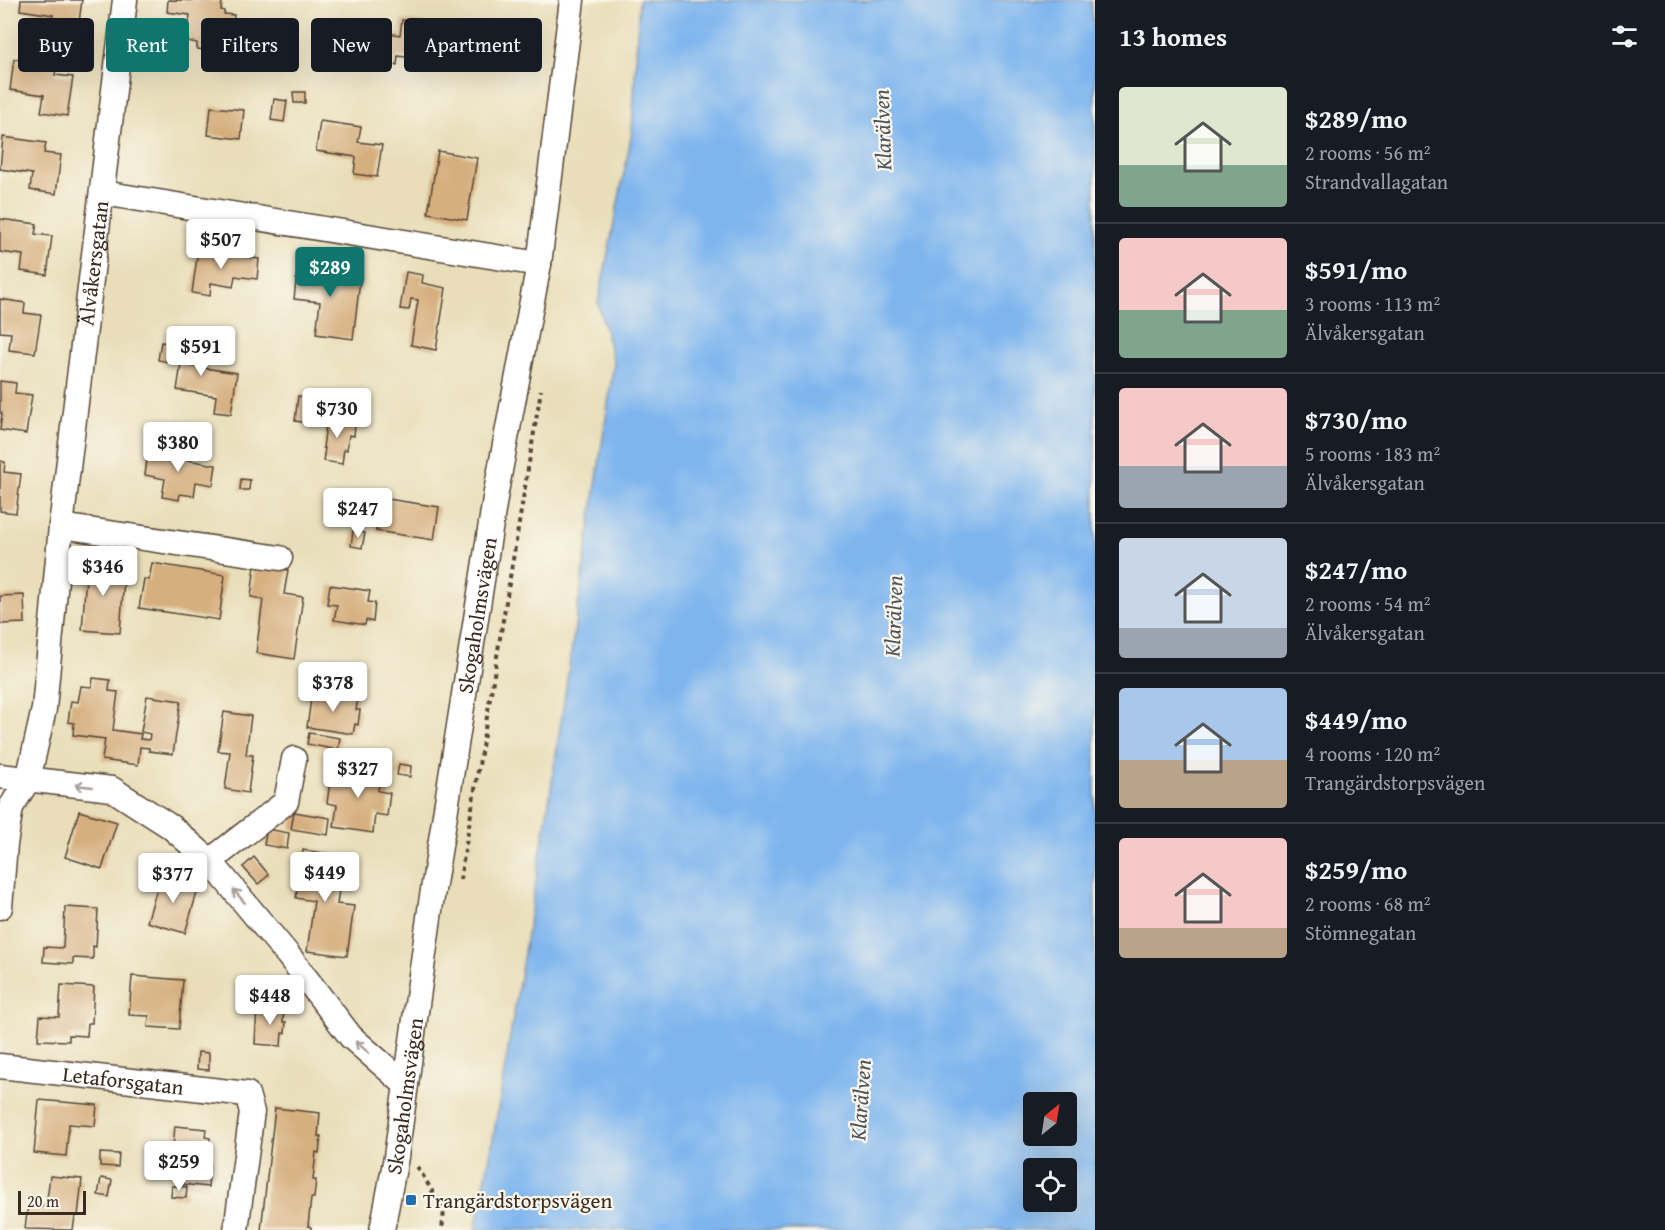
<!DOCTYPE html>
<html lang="en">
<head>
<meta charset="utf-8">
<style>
  body { margin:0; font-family:"Gentium Book Plus",serif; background:#242831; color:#f1f3f6; height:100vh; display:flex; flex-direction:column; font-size:22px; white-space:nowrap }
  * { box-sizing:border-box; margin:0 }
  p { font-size:20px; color:#9ea1a6 }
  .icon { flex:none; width:33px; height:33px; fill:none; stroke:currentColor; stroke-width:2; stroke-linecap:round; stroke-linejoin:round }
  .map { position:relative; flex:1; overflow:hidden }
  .details { display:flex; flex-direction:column; background:#171b24; width:570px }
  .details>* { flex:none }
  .banner { position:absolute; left:18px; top:18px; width:570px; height:54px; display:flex; gap:12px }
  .needle { width:39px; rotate:30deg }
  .controls { position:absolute; left:1023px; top:1092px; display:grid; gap:12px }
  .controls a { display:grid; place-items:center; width:54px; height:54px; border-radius:6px; background:#171b24; box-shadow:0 6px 24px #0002; font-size:30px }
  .scale { position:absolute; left:18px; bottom:15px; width:68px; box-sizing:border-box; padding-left:6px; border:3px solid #3b2a1e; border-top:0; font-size:16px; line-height:21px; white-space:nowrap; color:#3b2a1e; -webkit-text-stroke:4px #fbf7ec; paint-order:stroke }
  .price { position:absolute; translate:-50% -51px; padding:0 14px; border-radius:6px; background:#fff; color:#222; font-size:20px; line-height:39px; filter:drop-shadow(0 2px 3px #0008) }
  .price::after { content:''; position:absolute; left:50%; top:36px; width:18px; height:14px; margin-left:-9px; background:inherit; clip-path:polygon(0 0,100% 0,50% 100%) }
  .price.active { background:#0f766e; color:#fff }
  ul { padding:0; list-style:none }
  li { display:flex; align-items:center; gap:18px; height:150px; padding:0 24px }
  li+li { border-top:2px solid #363941 }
  li span { display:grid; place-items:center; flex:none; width:168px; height:120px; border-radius:6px; color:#555 }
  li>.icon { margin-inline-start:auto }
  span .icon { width:72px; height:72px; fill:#fffc; stroke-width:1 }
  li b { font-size:26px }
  h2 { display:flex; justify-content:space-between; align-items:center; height:72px; padding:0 24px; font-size:26px }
  .pill { padding:0 21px; border-radius:6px; background:#171b24; box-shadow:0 6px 24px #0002; font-size:21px; line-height:54px }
  .pill.active { background:#0f766e; color:#fff }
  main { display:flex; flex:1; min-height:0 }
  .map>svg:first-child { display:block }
</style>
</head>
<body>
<main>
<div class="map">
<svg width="1095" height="1230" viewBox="0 0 1095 1230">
  <rect width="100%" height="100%" fill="#fbf7ec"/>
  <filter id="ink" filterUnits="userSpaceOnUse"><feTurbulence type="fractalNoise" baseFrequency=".0167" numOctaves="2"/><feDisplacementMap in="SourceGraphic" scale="12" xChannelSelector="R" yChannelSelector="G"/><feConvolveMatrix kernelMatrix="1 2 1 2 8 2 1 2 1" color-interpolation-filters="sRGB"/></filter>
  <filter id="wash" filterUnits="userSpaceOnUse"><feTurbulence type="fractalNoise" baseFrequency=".008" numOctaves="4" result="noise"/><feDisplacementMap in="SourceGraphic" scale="24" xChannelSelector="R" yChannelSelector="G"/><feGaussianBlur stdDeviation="1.35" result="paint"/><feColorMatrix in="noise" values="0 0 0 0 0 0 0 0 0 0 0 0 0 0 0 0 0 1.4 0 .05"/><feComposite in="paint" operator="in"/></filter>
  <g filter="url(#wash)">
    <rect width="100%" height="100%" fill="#e9deb9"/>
    <path fill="#7eb5ee" stroke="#5c7086" stroke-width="1.5" fill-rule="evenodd" d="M 639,0 L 1091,0 L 1095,44 L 1095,1230 L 475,1230 L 491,1151 L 549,802 L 614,363 L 598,303 L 632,133 ZM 1034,1102 L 1066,1102 L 1066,1136 L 1034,1136 ZM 1034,1168 L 1066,1168 L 1066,1202 L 1034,1202 Z"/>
    <g id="blocks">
      <g fill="#d6af7f">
        <polygon points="21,0 82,0 77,36 51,32 53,15 20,10"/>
        <polygon points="168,0 222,1 221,10 224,11 224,14 234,15 230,43 220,41 216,51 197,49 197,43 187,41 190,15 167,12"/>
        <polygon points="402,20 440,26 435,61 398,56 397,65 350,58 354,28 400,35"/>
        <polygon points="14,59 57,65 55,75 73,77 67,116 41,112 44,95 10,90"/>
        <polygon points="293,92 305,92 305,103 294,103"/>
        <polygon points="274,99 287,101 284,122 271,120"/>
        <polygon points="211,107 244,110 241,139 208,135"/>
        <polygon points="320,121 361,127 358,142 382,145 377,177 354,174 356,157 316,151"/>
        <polygon points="3,137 46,143 44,153 61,155 56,194 30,190 32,174 0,169"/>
        <polygon points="438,151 477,158 467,220 428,213"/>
        <polygon points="0,219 37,224 35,234 52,236 47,275 21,271 23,255 0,252"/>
        <polygon points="198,250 259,259 257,279 235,276 233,287 211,283 210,296 192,293"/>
        <polygon points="298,263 344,269 343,278 360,280 353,339 316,334 320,302 294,299"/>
        <polygon points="406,272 423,275 422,283 446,288 436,350 411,345 418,300 411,299 409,310 400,309"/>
        <polygon points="0,299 25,303 24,313 41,315 35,353 9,350 11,333 0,332"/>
        <polygon points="161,342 194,347 191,366 237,373 231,414 214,412 216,396 177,390 181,364 158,360"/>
        <polygon points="0,381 16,383 15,393 32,395 26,434 0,430 2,413 0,413"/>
        <polygon points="298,396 318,399 315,424 295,421"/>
        <polygon points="327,416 351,420 351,423 355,424 354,436 349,435 347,450 344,449 342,464 323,461 325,448 323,448"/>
        <polygon points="149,446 171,450 169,457 216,465 213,485 196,482 194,496 180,494 179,500 162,497 165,479 145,475"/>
        <polygon points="0,461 5,462 4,472 21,474 16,513 0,511"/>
        <polygon points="241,479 250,480 249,490 240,490"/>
        <polygon points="381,498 439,507 434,540 376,531"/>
        <polygon points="353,531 365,533 362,548 351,546"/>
        <polygon points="91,558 118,560 117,578 124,578 120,633 82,630 86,576 90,576"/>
        <polygon points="152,563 225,575 219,620 139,608 144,579 149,580"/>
        <polygon points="255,565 288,570 284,594 303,597 294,659 256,653 263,599 251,597"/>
        <polygon points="330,585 370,591 368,602 375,603 373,622 366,620 365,625 334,620 337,605 327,604"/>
        <polygon points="24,595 25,623 0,624 0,596"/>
        <polygon points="93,678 110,680 109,691 118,692 113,730 141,734 140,739 149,740 150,734 141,732 147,696 181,701 173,754 149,751 149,748 140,747 138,765 102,760 105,739 73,735 74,723 68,722 71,701 78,702 81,686 92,687"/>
        <polygon points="312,692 358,699 356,710 360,710 358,725 355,724 353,734 307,727"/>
        <polygon points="224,712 251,716 246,755 253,755 248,793 225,789 230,752 218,751"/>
        <polygon points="309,733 340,738 338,750 307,744"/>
        <polygon points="342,764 381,770 378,791 390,793 387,816 375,814 373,833 334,827 337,805 327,803 330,781 340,783"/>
        <polygon points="399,764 411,766 410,777 397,775"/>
        <polygon points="79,811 117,822 102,869 65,857"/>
        <polygon points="294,812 330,818 328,835 291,829"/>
        <polygon points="267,829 289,833 287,849 264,845"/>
        <polygon points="303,850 344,856 337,904 354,906 347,956 307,951 314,901 296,898"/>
        <polygon points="254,857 269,875 258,884 243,867"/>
        <polygon points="161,875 199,886 185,933 147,922"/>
        <polygon points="65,907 98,909 96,947 93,946 93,959 73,958 73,964 43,962 44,947 63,948"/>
        <polygon points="132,976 183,980 179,1029 148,1027 149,1016 129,1015"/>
        <polygon points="61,985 94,987 92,1023 88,1023 87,1036 69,1035 69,1041 38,1040 40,1016 59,1017"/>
        <polygon points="257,1007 284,1009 283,1022 286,1022 285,1033 282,1033 281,1046 255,1044"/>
        <polygon points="198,1052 209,1053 209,1070 197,1069"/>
        <polygon points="39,1100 97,1105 95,1126 69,1124 66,1156 34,1153"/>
        <polygon points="275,1108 320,1113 318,1136 321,1136 319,1153 316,1152 313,1180 316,1180 314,1198 311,1198 308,1226 311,1227 311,1230 261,1230"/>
        <polygon points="175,1126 206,1129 205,1137 210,1138 209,1153 204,1153 203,1161 210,1162 208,1187 181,1184 184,1159 172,1158"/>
        <polygon points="100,1153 119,1154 118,1167 100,1166"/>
        <polygon points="50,1176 82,1179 78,1216 75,1216 73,1230 25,1229 28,1205 46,1207"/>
        <polygon points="101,1178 112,1180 109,1197 98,1195"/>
        <polygon points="172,1186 187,1187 186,1198 171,1197"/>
      </g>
    </g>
  </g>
  <g filter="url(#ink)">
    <use href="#blocks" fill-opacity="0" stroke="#554535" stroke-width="1.5"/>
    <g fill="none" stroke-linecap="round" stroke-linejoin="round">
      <defs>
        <g id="minor">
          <polyline points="103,193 539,264"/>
          <polyline points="61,526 280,558"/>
          <polyline points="0,776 112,789 171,827 210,861 288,955 351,1037 406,1085"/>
          <polyline points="210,861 286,802 294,759"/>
          <path id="s1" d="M 0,907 L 5,844 L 11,807 L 28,780 L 44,709 L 61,526 L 125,0"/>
          <path id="s2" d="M 0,1066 L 247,1094 L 252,1112 L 236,1230"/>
          <path id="s3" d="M 382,1230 L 396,1157 L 431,903 L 496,492 L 539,264 L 572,0"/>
        </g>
      </defs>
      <use href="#minor" stroke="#554535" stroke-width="27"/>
      <g stroke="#554535" stroke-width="4" stroke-dasharray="4.5 4.5" stroke-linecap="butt">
        <polyline points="460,880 541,390"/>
        <polyline points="417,1167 419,1169 444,1211 442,1230"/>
      </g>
      <use href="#minor" stroke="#fff" stroke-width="24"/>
    </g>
    <defs><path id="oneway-shaft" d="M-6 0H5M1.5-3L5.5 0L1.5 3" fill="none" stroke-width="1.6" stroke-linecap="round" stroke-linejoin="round" transform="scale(1.5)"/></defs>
    <g stroke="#a79f9a">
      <use href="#oneway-shaft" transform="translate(84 786) rotate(-174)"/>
      <use href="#oneway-shaft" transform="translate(239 896) rotate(-130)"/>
      <use href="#oneway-shaft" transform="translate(362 1047) rotate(-139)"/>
    </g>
  </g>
  <rect fill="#1f6fb2" stroke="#fbf7ec" stroke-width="2" x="405" y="1194" width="12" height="12" rx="3"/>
  <g text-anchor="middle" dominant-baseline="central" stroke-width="4.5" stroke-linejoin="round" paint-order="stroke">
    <g font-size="21" fill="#3b2a1e" stroke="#fbf7ec">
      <text stroke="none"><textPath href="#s1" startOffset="654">Älvåkersgatan</textPath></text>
      <text stroke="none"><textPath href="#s3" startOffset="622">Skogaholmsvägen</textPath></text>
      <text stroke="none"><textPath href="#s2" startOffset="124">Letaforsgatan</textPath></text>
      <text stroke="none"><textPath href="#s3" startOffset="136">Skogaholmsvägen</textPath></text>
    </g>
    <g font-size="21" fill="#3b2a1e" stroke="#fbf7ec" text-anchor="start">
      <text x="423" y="1200">Trangärdstorpsvägen</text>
    </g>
    <g font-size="22" font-style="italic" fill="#4f545c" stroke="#fbf7ec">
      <text transform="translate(882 130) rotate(-92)">Klarälven</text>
      <text transform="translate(893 616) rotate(-88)">Klarälven</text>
      <text transform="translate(860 1100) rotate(-86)">Klarälven</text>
    </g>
  </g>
</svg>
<div class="controls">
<a><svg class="needle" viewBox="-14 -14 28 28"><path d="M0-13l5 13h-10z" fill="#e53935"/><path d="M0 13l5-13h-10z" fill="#9ea1a6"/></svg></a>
<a><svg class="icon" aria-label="locate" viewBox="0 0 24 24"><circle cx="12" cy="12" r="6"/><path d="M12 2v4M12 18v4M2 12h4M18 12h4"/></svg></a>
</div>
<div class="scale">20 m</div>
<b class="price" style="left:221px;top:270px">$507</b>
<b class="price active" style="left:330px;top:298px">$289</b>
<b class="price" style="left:201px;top:377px">$591</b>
<b class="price" style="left:337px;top:439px">$730</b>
<b class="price" style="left:178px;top:473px">$380</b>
<b class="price" style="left:358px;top:539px">$247</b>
<b class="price" style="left:103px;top:597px">$346</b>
<b class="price" style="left:333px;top:713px">$378</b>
<b class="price" style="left:358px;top:799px">$327</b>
<b class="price" style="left:325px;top:903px">$449</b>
<b class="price" style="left:173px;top:904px">$377</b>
<b class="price" style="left:270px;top:1026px">$448</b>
<b class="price" style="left:179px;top:1192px">$259</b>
<div class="banner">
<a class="pill">Buy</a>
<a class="pill active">Rent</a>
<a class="pill">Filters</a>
<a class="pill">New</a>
<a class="pill">Apartment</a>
</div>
</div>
<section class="details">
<h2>13 homes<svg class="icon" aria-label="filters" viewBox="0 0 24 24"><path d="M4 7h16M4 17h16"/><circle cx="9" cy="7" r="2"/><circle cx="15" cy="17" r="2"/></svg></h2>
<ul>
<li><span style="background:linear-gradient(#dfe7d0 65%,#7fa58c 0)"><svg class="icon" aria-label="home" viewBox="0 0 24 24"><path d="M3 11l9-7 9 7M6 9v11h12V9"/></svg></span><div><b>$289/mo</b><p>2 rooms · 56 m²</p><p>Strandvallagatan</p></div></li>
<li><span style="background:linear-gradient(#f6c9c9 60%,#7fa58c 0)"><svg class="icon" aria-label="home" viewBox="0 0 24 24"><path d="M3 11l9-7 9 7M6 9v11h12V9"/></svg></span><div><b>$591/mo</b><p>3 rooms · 113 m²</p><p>Älvåkersgatan</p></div></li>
<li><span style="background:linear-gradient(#f6c9c9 65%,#9aa5b1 0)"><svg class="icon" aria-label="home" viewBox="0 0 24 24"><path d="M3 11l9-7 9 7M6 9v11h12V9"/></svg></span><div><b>$730/mo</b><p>5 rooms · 183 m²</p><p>Älvåkersgatan</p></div></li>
<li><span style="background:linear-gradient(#c9d6e8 75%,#9aa5b1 0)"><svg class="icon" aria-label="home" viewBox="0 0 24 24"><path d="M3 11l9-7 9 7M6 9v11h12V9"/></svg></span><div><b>$247/mo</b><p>2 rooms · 54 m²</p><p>Älvåkersgatan</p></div></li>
<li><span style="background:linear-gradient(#a9c7e8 60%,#b9a48a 0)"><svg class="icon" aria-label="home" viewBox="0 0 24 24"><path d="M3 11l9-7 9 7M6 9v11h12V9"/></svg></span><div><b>$449/mo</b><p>4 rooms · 120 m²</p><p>Trangärdstorpsvägen</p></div></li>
<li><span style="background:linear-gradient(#f6c9c9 75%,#b9a48a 0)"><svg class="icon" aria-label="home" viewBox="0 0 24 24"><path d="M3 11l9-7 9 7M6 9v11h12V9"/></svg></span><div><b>$259/mo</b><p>2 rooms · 68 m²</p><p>Stömnegatan</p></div></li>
</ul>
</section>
</main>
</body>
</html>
